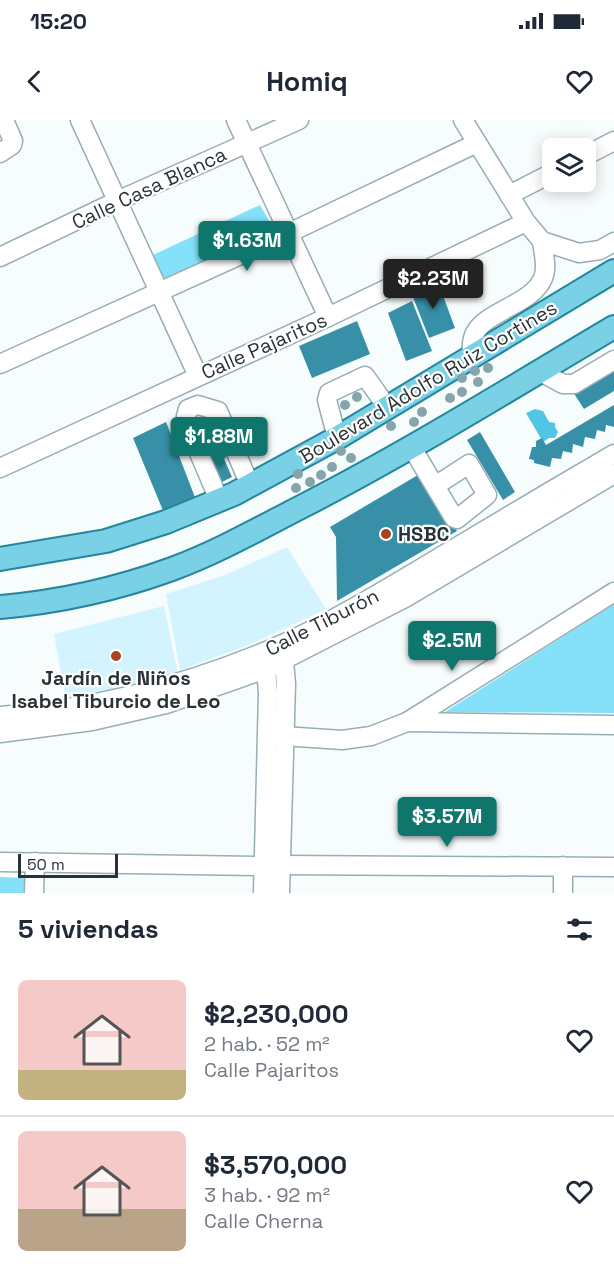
<!DOCTYPE html>
<html lang="es">
<head>
<meta charset="utf-8">
<style>
  body { margin:0; font-family:"Space Grotesk",sans-serif; background:#f2f2f3; color:#1f2937; height:100vh; display:flex; flex-direction:column; font-size:22px; white-space:nowrap }
  * { box-sizing:border-box; margin:0 }
  p { font-size:20px; color:#747a83 }
  .icon { flex:none; width:33px; height:33px; fill:none; stroke:currentColor; stroke-width:2; stroke-linecap:round; stroke-linejoin:round }
  .map { position:relative; height:773px; overflow:hidden }
  .side { display:flex; flex-direction:column; background:#fff; flex:1 }
  .side>* { flex:none }
  .controls { position:absolute; left:542px; top:18px; display:grid; gap:12px }
  .controls a { display:grid; place-items:center; width:54px; height:54px; border-radius:9px; background:#fff; box-shadow:0 3px 15px #0003; font-size:30px }
  .scale { position:absolute; left:18px; bottom:15px; width:100px; box-sizing:border-box; padding-left:6px; border:3px solid #293235; border-top:0; font-size:16px; line-height:21px; white-space:nowrap; color:#293235; -webkit-text-stroke:4px #fff; paint-order:stroke }
  .price { position:absolute; translate:-50% -51px; padding:0 14px; border-radius:6px; background:#0f766e; color:#fff; font-size:20px; line-height:39px; filter:drop-shadow(0 2px 3px #0008) }
  .price::after { content:''; position:absolute; left:50%; top:36px; width:18px; height:14px; margin-left:-9px; background:inherit; clip-path:polygon(0 0,100% 0,50% 100%) }
  .price.current { background:#222; color:#fff }
  ul { padding:0; list-style:none }
  li { display:flex; align-items:center; gap:18px; height:150px; padding:0 18px }
  li+li { border-top:2px solid #e0e1e3 }
  li span { display:grid; place-items:center; flex:none; width:168px; height:120px; border-radius:9px; color:#555 }
  li>.icon { margin-inline-start:auto }
  span .icon { width:72px; height:72px; fill:#fffc; stroke-width:1 }
  li b { font-size:26px }
  h2 { display:flex; justify-content:space-between; align-items:center; height:72px; padding:0 18px; font-size:26px }
  .status { display:flex; justify-content:space-between; align-items:center; height:42px; padding:0 30px; background:#fff; direction:ltr }
  .status svg { height:16px; fill:currentColor }
  header { display:flex; justify-content:space-between; align-items:center; height:78px; padding:0 18px; background:#fff; font-size:27px; font-weight:600 }
  .map>svg:first-child { display:block }
</style>
</head>
<body>
<div class="status"><b>15:20</b><svg viewBox="0 0 49 12"><path d="M0 12V9h3v3zM5 12V6h3v6zM10 12V3h3v9zM15 12V0h3v12zM26 1h20v11H26zM47 4h2v5h-2z"/></svg></div>
<header><svg class="icon" aria-label="back" viewBox="0 0 24 24"><path d="M15 5l-7 7 7 7"/></svg>Homiq<svg class="icon" aria-label="heart" viewBox="0 0 24 24"><path d="M12 20l-8-8c-3-5 5-10 8-4 3-6 11-1 8 4z"/></svg></header>
<div class="map">
<svg width="614" height="773" viewBox="0 0 614 773">
  <rect width="100%" height="100%" fill="#f7fcfd"/>
  <g fill="#d3f4fe">
    <polygon points="287,427 326,489 251,524 180,550 166,474 225,455"/>
    <polygon points="164,486 179,559 67,585 54,514"/>
  </g>
  <g fill="#85e0fa">
    <polygon points="260,85 275,111 167,164 153,135"/>
    <polygon points="614,484 614,593 445,592"/>
    <polygon points="0,757 24,758 24,773 0,773"/>
  </g>
  <polygon fill="#50c6e5" points="535,289 543,291 549,302 555,303 555,307 558,312 555,318 549,318 543,322 526,293"/>
  <g fill="#3790a7">
    <polygon points="438,162 455,208 429,218 411,172"/>
    <polygon points="412,181 432,231 406,241 388,193"/>
    <polygon points="357,201 370,234 312,258 299,226"/>
    <polygon points="614,247 614,271 584,289 573,272"/>
    <polygon points="614,285 614,307 606,305 605,312 597,310 595,319 585,317 583,327 573,324 572,333 563,331 561,339 552,338 550,347 534,343 534,340 529,339 532,327 536,327 536,321 542,318 546,325"/>
    <polygon points="166,302 196,380 164,393 133,318"/>
    <polygon points="480,312 515,372 503,380 467,320"/>
    <polygon points="221,332 232,357 218,364 206,339"/>
    <polygon points="423,352 457,411 337,481 336,417 330,407"/>
  </g>
  <g fill="none" stroke-linecap="round" stroke-linejoin="round">
    <defs>
      <g id="minor">
        <polyline points="80,0 198,256"/>
        <polyline points="236,0 328,197"/>
        <polyline points="463,0 526,102 542,121 579,133 600,130 614,122"/>
        <polyline points="0,33 12,25 13,21 4,0"/>
        <polyline points="585,36 614,21"/>
        <polyline points="509,75 552,53"/>
        <polyline points="0,137 117,81 299,0"/>
        <path d="M 471,235 C 472,227 471,220 475,213 C 486,191 533,184 543,158 C 548,147 543,132 542,121"/>
        <polyline points="0,244 289,113 477,23"/>
        <polyline points="539,251 563,264 574,264 614,240"/>
        <polyline points="337,318 327,280 329,273 365,256 387,287"/>
        <path d="M 411,326 C 425,350 440,374 454,398 L 457,399 L 487,375 L 469,344 L 435,366"/>
        <polyline points="0,348 328,197 526,102"/>
        <polyline points="219,380 187,305 186,296 188,289 198,285 218,291 250,365"/>
        <path d="M 0,596 C 94,589 189,564 276,527 C 337,500 393,465 450,431 C 505,398 559,366 614,334"/>
        <polyline points="407,602 614,605"/>
        <polyline points="0,613 92,601 166,584 266,549 405,478 614,354"/>
        <polyline points="283,616 342,620 371,616 407,602 614,472"/>
        <polyline points="0,742 263,746"/>
        <polyline points="280,745 614,747"/>
        <polyline points="34,773 35,742"/>
        <polyline points="263,773 268,573 266,549 263,540"/>
        <polyline points="280,773 286,564 284,541 281,533"/>
        <polyline points="563,773 563,746"/>
      </g>
      <g id="major">
        <polyline points="0,439 106,421 166,402 234,374 337,318 614,151"/>
        <path d="M 0,487 C 58,482 117,469 172,449 C 218,432 260,408 303,386 C 410,331 511,268 614,207"/>
      </g>
    </defs>
    <use href="#minor" stroke="#97aeb5" stroke-width="21"/>
    <use href="#major" stroke="#24869c" stroke-width="26"/>
    <use href="#minor" stroke="#fff" stroke-width="18"/>
    <use href="#major" stroke="#7ad1e5" stroke-width="22"/>
  </g>
  <g fill="#87a4ac">
    <circle cx="488" cy="248" r="5"/>
    <circle cx="475" cy="251" r="5"/>
    <circle cx="462" cy="258" r="5"/>
    <circle cx="478" cy="262" r="5"/>
    <circle cx="462" cy="272" r="5"/>
    <circle cx="357" cy="277" r="5"/>
    <circle cx="450" cy="278" r="5"/>
    <circle cx="345" cy="285" r="5"/>
    <circle cx="422" cy="292" r="5"/>
    <circle cx="414" cy="302" r="5"/>
    <circle cx="391" cy="306" r="5"/>
    <circle cx="341" cy="331" r="5"/>
    <circle cx="351" cy="338" r="5"/>
    <circle cx="332" cy="347" r="5"/>
    <circle cx="298" cy="354" r="5"/>
    <circle cx="321" cy="355" r="5"/>
    <circle cx="310" cy="362" r="5"/>
    <circle cx="296" cy="368" r="5"/>
  </g>
  <g fill="#a9421f" stroke="#fff" stroke-width="2">
    <circle cx="386" cy="414" r="6"/>
    <circle cx="116" cy="536" r="6"/>
  </g>
  <g text-anchor="middle" dominant-baseline="central" stroke-width="4.5" stroke-linejoin="round" paint-order="stroke">
    <g font-size="20" fill="#293235" stroke="#fff">
      <text transform="translate(149 68) rotate(-25)">Calle Casa Blanca</text>
      <text transform="translate(264 226) rotate(-24)">Calle Pajaritos</text>
      <text transform="translate(428 262) rotate(-31)">Boulevard Adolfo Ruiz Cortines</text>
      <text transform="translate(322 502) rotate(-27)">Calle Tiburón</text>
    </g>
    <g font-size="20" font-weight="bold" fill="#293235" stroke="#fff" text-anchor="start">
      <text x="398" y="414">HSBC</text>
      <text x="116" y="558" text-anchor="middle">Jardín de Niños<tspan x="116" dy="23">Isabel Tiburcio de Leo</tspan></text>
    </g>
  </g>
</svg>
<div class="controls">
<a><svg class="icon" aria-label="layers" viewBox="0 0 24 24"><path d="M12 4l9 5-9 5-9-5zM3 14l9 5 9-5"/></svg></a>
</div>
<div class="scale">50 m</div>
<b class="price" style="left:247px;top:152px">$1.63M</b>
<b class="price current" style="left:433px;top:190px">$2.23M</b>
<b class="price" style="left:219px;top:348px">$1.88M</b>
<b class="price" style="left:452px;top:552px">$2.5M</b>
<b class="price" style="left:447px;top:728px">$3.57M</b>
</div>
<section class="side">
<h2>5 viviendas<svg class="icon" aria-label="filters" viewBox="0 0 24 24"><path d="M4 7h16M4 17h16"/><circle cx="9" cy="7" r="2"/><circle cx="15" cy="17" r="2"/></svg></h2>
<ul>
<li><span style="background:linear-gradient(#f6c9c9 75%,#c2b280 0)"><svg class="icon" aria-label="home" viewBox="0 0 24 24"><path d="M3 11l9-7 9 7M6 9v11h12V9"/></svg></span><div><b>$2,230,000</b><p>2 hab. · 52 m²</p><p>Calle Pajaritos</p></div><svg class="icon" aria-label="heart" viewBox="0 0 24 24"><path d="M12 20l-8-8c-3-5 5-10 8-4 3-6 11-1 8 4z"/></svg></li>
<li><span style="background:linear-gradient(#f6c9c9 65%,#b9a48a 0)"><svg class="icon" aria-label="home" viewBox="0 0 24 24"><path d="M3 11l9-7 9 7M6 9v11h12V9"/></svg></span><div><b>$3,570,000</b><p>3 hab. · 92 m²</p><p>Calle Cherna</p></div><svg class="icon" aria-label="heart" viewBox="0 0 24 24"><path d="M12 20l-8-8c-3-5 5-10 8-4 3-6 11-1 8 4z"/></svg></li>
</ul>
</section>
</body>
</html>
